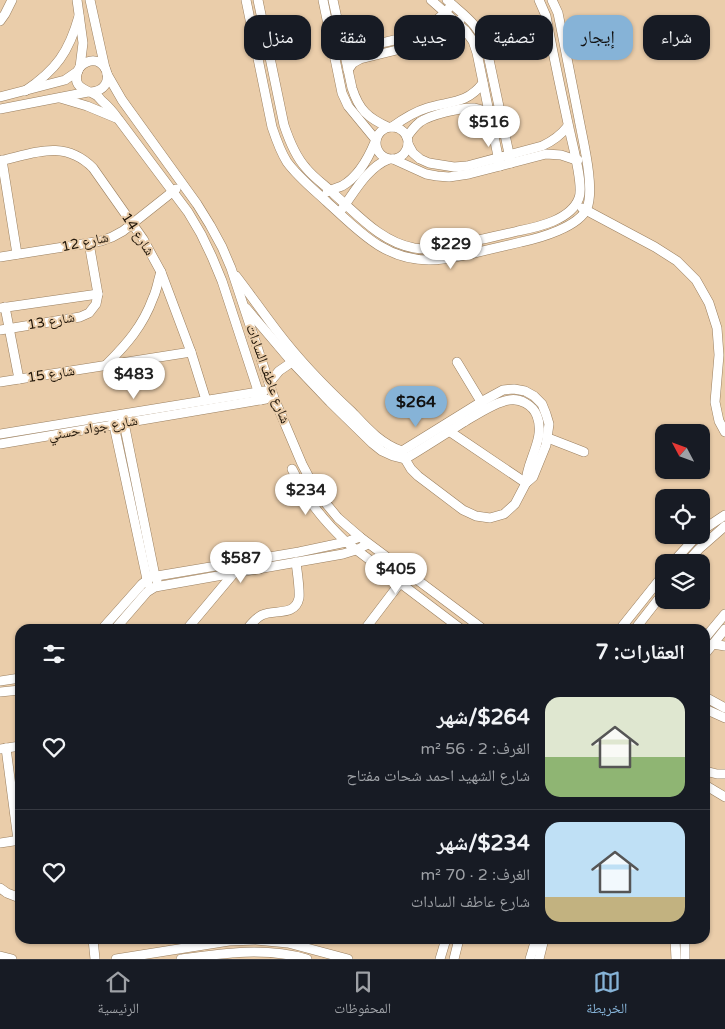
<!DOCTYPE html>
<html lang="ar">
<head>
<meta charset="utf-8">
<style>
  body { margin:0; font-family:"Varela Round","Noto Naskh Arabic",sans-serif; background:#242831; color:#f1f3f6; direction:rtl; height:100vh; display:flex; flex-direction:column; font-size:19px; white-space:nowrap }
  * { box-sizing:border-box; margin:0 }
  p { font-size:16px; color:#9ea1a6 }
  .icon { flex:none; width:28px; height:28px; fill:none; stroke:currentColor; stroke-width:2; stroke-linecap:round; stroke-linejoin:round }
  .map { position:relative; flex:1; overflow:hidden; direction:ltr }
  .side { position:absolute; left:15px; top:624px; width:695px; height:320px; display:flex; flex-direction:column; background:#171b24; border-radius:15px; box-shadow:0 1px 4px #0004; direction:rtl }
  .side>* { flex:none }
  .guide { position:absolute; left:15px; top:15px; width:695px; height:45px; direction:rtl; display:flex; gap:10px }
  .needle { width:32px; rotate:311deg }
  .buttons { position:absolute; left:655px; top:424px; display:grid; gap:10px }
  .buttons a { display:grid; place-items:center; width:55px; height:55px; border-radius:10px; background:#171b24; box-shadow:0 1px 4px #0004; font-size:25px }
  .price { position:absolute; translate:-50% -42px; padding:0 11px; border-radius:18px; background:#fff; color:#222; font-size:16px; line-height:32px; filter:drop-shadow(0 1px 2px #0008) }
  .price::after { content:''; position:absolute; left:50%; top:30px; width:15px; height:11px; margin-left:-8px; background:inherit; clip-path:polygon(0 0,100% 0,50% 100%) }
  .price.on { background:#86b3d7; color:#111 }
  ul { padding:0; list-style:none }
  li { display:flex; align-items:center; gap:15px; height:125px; padding:0 25px }
  li+li { border-top:1px solid #363941 }
  li span { display:grid; place-items:center; flex:none; width:140px; height:100px; border-radius:15px; color:#555 }
  li>.icon { margin-inline-start:auto }
  span .icon { width:60px; height:60px; fill:#fffc; stroke-width:1 }
  li b { font-size:21px }
  h2 { display:flex; justify-content:space-between; align-items:center; height:60px; padding:0 25px; font-size:21px }
  .tag { padding:0 18px; border-radius:15px; background:#171b24; box-shadow:0 1px 4px #0004; font-size:18px; line-height:45px }
  .tag.on { background:#86b3d7; color:#111 }
  .menu { display:flex; justify-content:space-around; align-items:center; height:70px; border-top:1px solid #363941; background:#171b24; font-size:14px; color:#9ea1a6 }
  .menu a { display:grid; justify-items:center; gap:2px }
  .menu .on { color:#86b3d7 }
  .map>svg:first-child { display:block }
</style>
</head>
<body>
<div class="map">
<svg width="725" height="959" viewBox="0 0 725 959">
  <rect width="100%" height="100%" fill="#eacdaa"/>
  <g fill="none" stroke-linecap="round" stroke-linejoin="round">
    <defs>
      <g id="minor">
        <polyline points="77,0 83,43 80,67"/>
        <polyline points="90,0 105,68"/>
        <path d="M 246,0 L 272,127 C 276,139 280,151 287,162 C 298,177 313,189 327,202 C 358,230 384,260 429,260 C 443,260 456,257 470,254 C 487,250 504,246 521,242 C 540,238 579,227 587,208 C 595,188 583,141 579,119 C 573,90 568,62 562,33 L 558,13 L 552,0"/>
        <path d="M 258,0 L 284,125 C 289,140 295,156 306,168 C 314,178 325,185 334,194 C 358,215 381,242 414,248 C 433,251 452,246 470,242 C 486,238 502,235 518,231 C 538,227 571,220 579,198 C 584,185 572,143 569,128 C 561,91 553,54 546,16 L 539,0"/>
        <polyline points="323,0 342,93 348,106 376,140"/>
        <path d="M 333,0 L 352,88 C 359,110 368,118 388,127"/>
        <polyline points="431,0 465,30 473,41 477,53 500,166"/>
        <path d="M 447,0 C 467,18 478,23 487,50 L 511,163"/>
        <polyline points="0,21 5,14 12,0"/>
        <path d="M 341,37 C 349,42 357,46 367,46 C 373,46 380,43 386,42 C 410,37 432,28 448,9"/>
        <polyline points="348,70 353,63 360,59 409,47 448,28 460,20"/>
        <polyline points="107,74 122,100 197,204 210,225 222,247 231,268 274,398 302,464 312,483 324,501 338,518 360,537 483,629"/>
        <path d="M 25,91 C 56,70 69,52 79,16"/>
        <path d="M 91,92 C 118,90 108,54 87,62 C 82,64 78,68 77,74 C 74,86 83,89 92,93 C 95,94 99,97 101,100 C 108,106 114,113 119,120 L 188,212 L 201,234 L 212,257 L 222,281 L 261,400"/>
        <polyline points="0,97 65,80 78,71"/>
        <polyline points="60,98 87,106 116,118"/>
        <polyline points="0,109 88,92"/>
        <circle cx="392" cy="143" r="16"/>
        <path d="M 392,127 C 403,119 414,112 427,108 C 450,101 467,104 483,83"/>
        <path d="M 407,137 C 411,131 415,126 420,122 C 430,115 462,107 474,108 C 480,109 484,111 489,113"/>
        <path d="M 408,144 L 413,153 L 420,159 L 429,163 L 454,167 L 467,166 L 542,146 C 553,141 561,135 568,126"/>
        <polyline points="393,159 426,174 437,176 449,177 469,174 546,154 561,155 576,160 578,160"/>
        <polyline points="2,160 17,254"/>
        <path d="M 0,161 C 35,153 64,139 93,168 L 143,239 L 161,272 L 191,352 L 206,400"/>
        <path d="M 327,192 C 332,189 337,188 342,186 C 358,177 368,159 375,142"/>
        <polyline points="582,208 655,247 677,261 696,280 709,303 717,328 719,355 715,402 719,421 725,432"/>
        <path d="M 342,209 C 355,191 368,167 389,159"/>
        <polyline points="0,257 89,243 101,241 112,237 123,231 176,189"/>
        <path d="M 236,276 C 250,294 263,313 277,331 C 299,360 325,387 352,412 C 367,428 381,444 402,451 L 481,402 L 503,390 L 514,389 L 525,391 L 534,396 L 542,404 L 546,414 L 549,424 L 546,445 L 533,477 L 526,483 L 515,504 L 504,514 L 490,518 L 476,516 L 463,510 L 418,476 L 411,469 L 405,459 L 402,451"/>
        <polyline points="5,307 19,379"/>
        <polyline points="0,308 98,294"/>
        <path d="M 246,308 L 292,362 L 330,402 L 372,443 L 382,451 L 393,456 L 405,459 C 425,447 445,434 464,422 C 476,415 495,402 509,400 C 520,398 533,405 537,416 C 546,439 526,461 526,483"/>
        <polyline points="0,330 80,317 89,313 96,304 98,294 89,243"/>
        <polyline points="457,362 483,405"/>
        <path d="M 106,365 C 126,345 143,326 153,298 C 157,290 158,280 161,272"/>
        <polyline points="0,382 191,352"/>
        <polyline points="269,383 279,371 295,360"/>
        <polyline points="123,418 155,576 157,581"/>
        <polyline points="113,421 148,584"/>
        <polyline points="446,429 526,483"/>
        <polyline points="0,434 264,391"/>
        <polyline points="548,438 584,452"/>
        <polyline points="0,444 266,399"/>
        <path d="M 292,469 C 307,500 321,518 346,542 L 461,629"/>
        <polyline points="701,531 725,515"/>
        <polyline points="673,562 698,535"/>
        <polyline points="687,562 699,549 725,526"/>
        <polyline points="102,629 142,584 151,577 299,552 346,542 360,537"/>
        <polyline points="115,629 147,592 155,587 343,554 356,550 368,544"/>
        <polyline points="187,629 234,573"/>
        <path d="M 247,629 C 251,624 256,618 262,615 C 274,609 295,617 299,598 C 300,589 297,571 296,562"/>
        <polyline points="365,629 400,583"/>
        <polyline points="620,629 664,574"/>
        <polyline points="635,629 664,592"/>
        <polyline points="705,638 725,614"/>
        <polyline points="713,644 725,646"/>
        <polyline points="705,654 725,629"/>
        <polyline points="0,681 20,678"/>
        <polyline points="0,692 20,690"/>
        <polyline points="705,697 725,708"/>
        <polyline points="705,709 725,718"/>
        <polyline points="6,748 18,840"/>
        <polyline points="0,749 20,746"/>
        <polyline points="705,771 717,774 725,774"/>
        <polyline points="705,785 725,797"/>
        <polyline points="0,843 20,840"/>
        <polyline points="0,888 7,893 20,898"/>
        <polyline points="93,939 95,959"/>
        <polyline points="675,939 676,959"/>
        <polyline points="685,939 685,959"/>
        <polyline points="0,956 12,959"/>
        <polyline points="116,959 229,941 256,940 288,943 348,959"/>
        <path d="M 181,959 C 224,953 265,947 307,959"/>
        <polyline points="440,959 446,939"/>
        <polyline points="454,959 459,939"/>
        <polyline points="530,959 536,939"/>
        <polyline points="539,959 544,939"/>
      </g>
    </defs>
    <use href="#minor" stroke="#9a7f5f" stroke-width="10"/>
    <use href="#minor" stroke="#fff" stroke-width="9"/>
  </g>
  <g text-anchor="middle" dominant-baseline="central" stroke-width="4" stroke-linejoin="round" paint-order="stroke">
    <g font-size="14" fill="#22170a" stroke="#eacdaa">
      <text transform="translate(138 234) rotate(57)">شارع 14</text>
      <text transform="translate(85 242) rotate(-12)">شارع 12</text>
      <text transform="translate(51 321) rotate(-10)">شارع 13</text>
      <text transform="translate(51 374) rotate(-9)">شارع 15</text>
      <text transform="translate(268 374) rotate(70)">شارع عاطف السادات</text>
      <text transform="translate(93 428) rotate(-10)">شارع جواد حسني</text>
    </g>
  </g>
</svg>
<div class="buttons">
<a><svg class="needle" viewBox="-14 -14 28 28"><path d="M0-13l5 13h-10z" fill="#e53935"/><path d="M0 13l5-13h-10z" fill="#9ea1a6"/></svg></a>
<a><svg class="icon" aria-label="locate" viewBox="0 0 24 24"><circle cx="12" cy="12" r="6"/><path d="M12 2v4M12 18v4M2 12h4M18 12h4"/></svg></a>
<a><svg class="icon" aria-label="layers" viewBox="0 0 24 24"><path d="M12 4l9 5-9 5-9-5zM3 14l9 5 9-5"/></svg></a>
</div>
<b class="price" style="left:489px;top:148px">$516</b>
<b class="price" style="left:451px;top:270px">$229</b>
<b class="price" style="left:134px;top:400px">$483</b>
<b class="price on" style="left:416px;top:428px">$264</b>
<b class="price" style="left:306px;top:516px">$234</b>
<b class="price" style="left:241px;top:584px">$587</b>
<b class="price" style="left:396px;top:595px">$405</b>
<div class="guide">
<a class="tag">شراء</a>
<a class="tag on">إيجار</a>
<a class="tag">تصفية</a>
<a class="tag">جديد</a>
<a class="tag">شقة</a>
<a class="tag">منزل</a>
</div>
<section class="side">
<h2>العقارات: 7<svg class="icon" aria-label="filters" viewBox="0 0 24 24"><path d="M4 7h16M4 17h16"/><circle cx="9" cy="7" r="2"/><circle cx="15" cy="17" r="2"/></svg></h2>
<ul>
<li><span style="background:linear-gradient(#dfe7d0 60%,#8fb573 0)"><svg class="icon" aria-label="home" viewBox="0 0 24 24"><path d="M3 11l9-7 9 7M6 9v11h12V9"/></svg></span><div><b>$264/شهر</b><p>الغرف: 2 · 56 m²</p><p>شارع الشهيد احمد شحات مفتاح</p></div><svg class="icon" aria-label="heart" viewBox="0 0 24 24"><path d="M12 20l-8-8c-3-5 5-10 8-4 3-6 11-1 8 4z"/></svg></li>
<li><span style="background:linear-gradient(#bfe0f5 75%,#c2b280 0)"><svg class="icon" aria-label="home" viewBox="0 0 24 24"><path d="M3 11l9-7 9 7M6 9v11h12V9"/></svg></span><div><b>$234/شهر</b><p>الغرف: 2 · 70 m²</p><p>شارع عاطف السادات</p></div><svg class="icon" aria-label="heart" viewBox="0 0 24 24"><path d="M12 20l-8-8c-3-5 5-10 8-4 3-6 11-1 8 4z"/></svg></li>
</ul>
</section>
</div>
<nav class="menu">
<a class="on"><svg class="icon" aria-label="map" viewBox="0 0 24 24"><path d="M3 6l6-2 6 2 6-2v14l-6 2-6-2-6 2zM9 4v14M15 6v14"/></svg>الخريطة</a>
<a><svg class="icon" aria-label="saved" viewBox="0 0 24 24"><path d="M7 4h10v16l-5-4-5 4z"/></svg>المحفوظات</a>
<a><svg class="icon" aria-label="home" viewBox="0 0 24 24"><path d="M3 11l9-7 9 7M6 9v11h12V9"/></svg>الرئيسية</a>
</nav>
</body>
</html>
